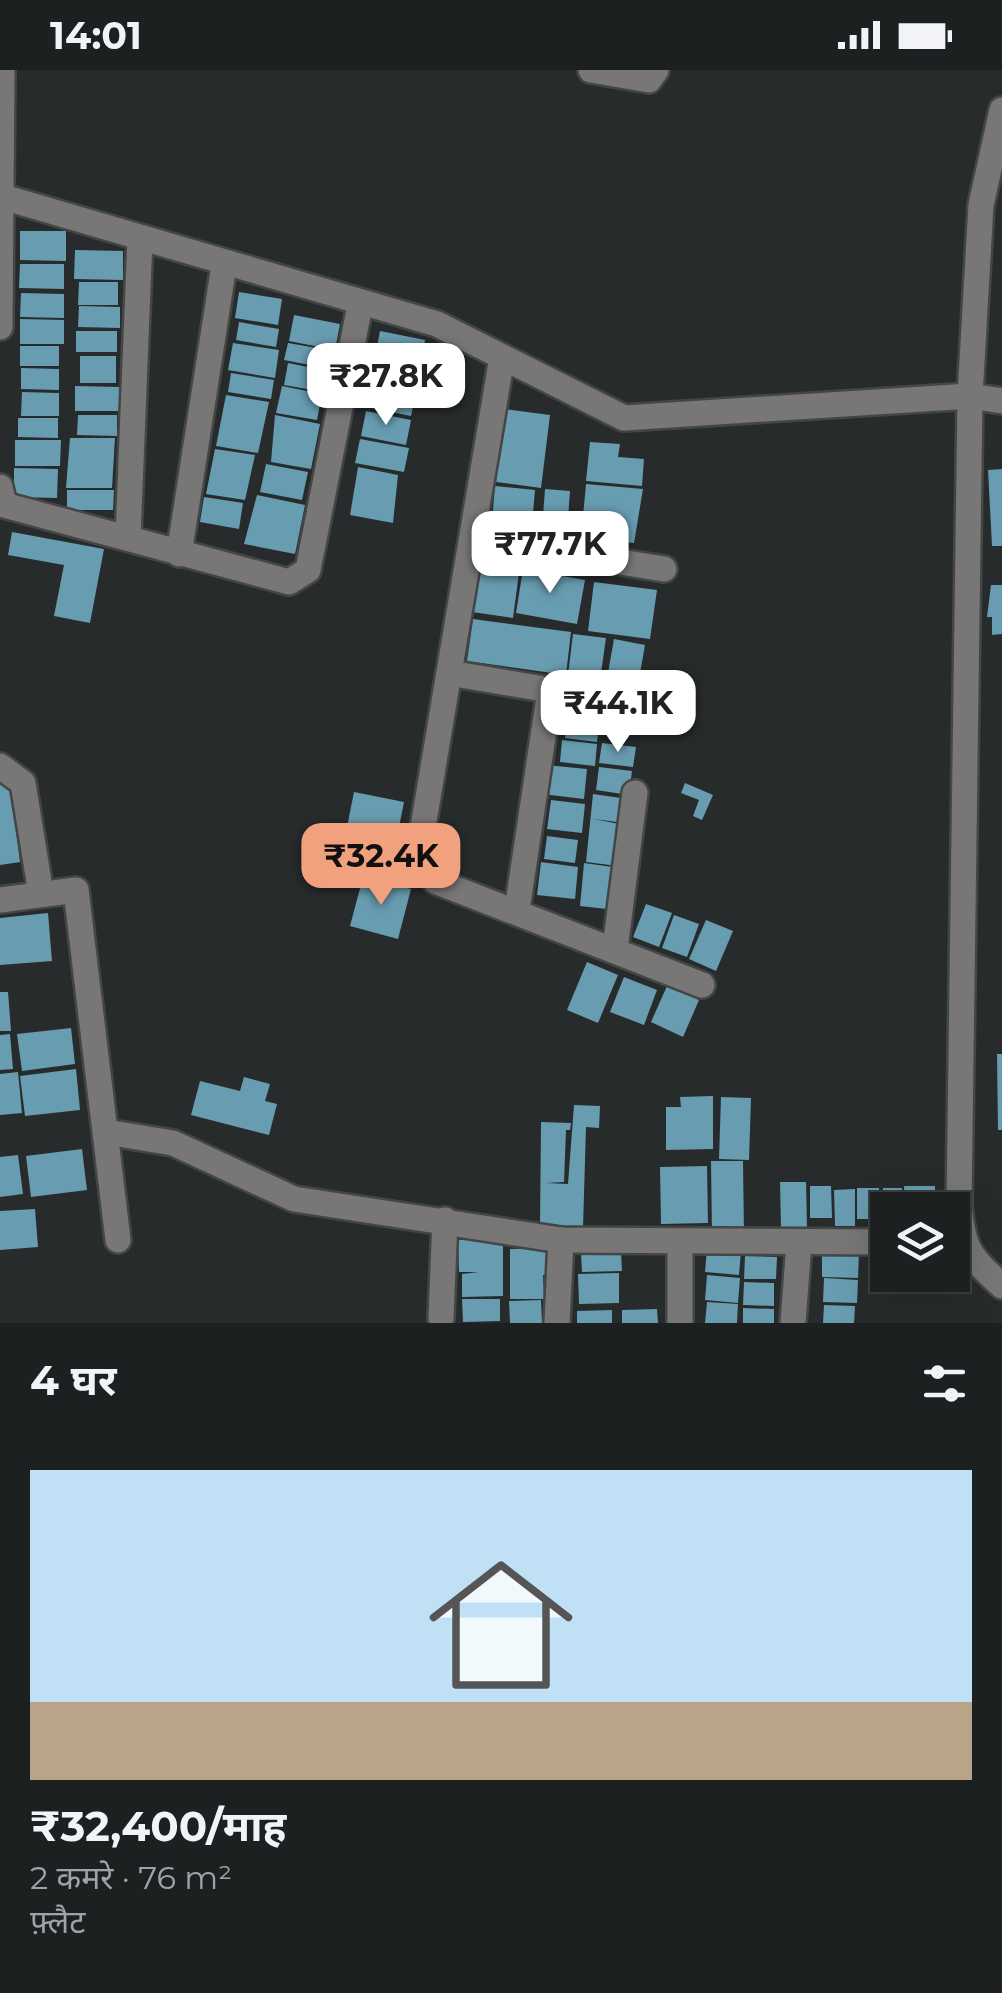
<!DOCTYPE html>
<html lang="hi">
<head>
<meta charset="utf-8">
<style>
  body { margin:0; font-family:Montserrat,"Noto Sans Devanagari",sans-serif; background:#25282a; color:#f1f3f6; height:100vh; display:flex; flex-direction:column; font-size:38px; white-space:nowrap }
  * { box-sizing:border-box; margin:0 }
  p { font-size:32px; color:#a0a3a5 }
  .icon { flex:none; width:55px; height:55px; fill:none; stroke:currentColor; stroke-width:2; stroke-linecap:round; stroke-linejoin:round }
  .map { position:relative; height:1253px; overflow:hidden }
  .drawer { display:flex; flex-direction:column; background:#1d2021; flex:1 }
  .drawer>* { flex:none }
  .fabs { position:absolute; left:870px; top:1122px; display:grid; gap:20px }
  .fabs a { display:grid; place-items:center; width:100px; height:100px; border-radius:0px; background:#1d2021; box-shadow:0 10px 40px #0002,0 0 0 2px #3b3e3f; font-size:50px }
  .price { position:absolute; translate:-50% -85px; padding:0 22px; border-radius:20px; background:#fff; color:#222; font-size:32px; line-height:65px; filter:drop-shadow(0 2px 5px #0008) }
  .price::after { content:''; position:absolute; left:50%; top:60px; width:30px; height:22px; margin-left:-15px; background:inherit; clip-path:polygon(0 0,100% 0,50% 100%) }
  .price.current { background:#f2a17e; color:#111 }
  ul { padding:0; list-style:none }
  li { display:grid; align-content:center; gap:20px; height:530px; padding:0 30px }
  li span { display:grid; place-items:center; height:310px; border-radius:0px; color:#555 }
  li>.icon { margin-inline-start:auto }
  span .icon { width:180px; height:180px; fill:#fffc; stroke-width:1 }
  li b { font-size:42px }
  h2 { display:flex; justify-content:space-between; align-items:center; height:120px; padding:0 30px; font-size:42px }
  .status { display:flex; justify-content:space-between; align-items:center; height:70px; padding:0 50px; background:#1d2021; direction:ltr }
  .status svg { height:28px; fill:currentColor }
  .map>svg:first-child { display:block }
</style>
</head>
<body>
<div class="status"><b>14:01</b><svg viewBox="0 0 49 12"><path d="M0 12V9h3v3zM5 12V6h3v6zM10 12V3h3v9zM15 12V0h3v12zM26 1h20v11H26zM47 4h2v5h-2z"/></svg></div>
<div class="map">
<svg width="1002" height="1253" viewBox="0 0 1002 1253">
  <rect width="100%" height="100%" fill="#272b2c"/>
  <g fill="#689cb0">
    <polygon points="20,161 66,161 66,191 20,190"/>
    <polygon points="75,180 123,181 123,210 74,209"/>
    <polygon points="20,194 64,194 64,219 19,218"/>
    <polygon points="79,212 118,212 118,235 78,235"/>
    <polygon points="239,222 282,229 278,255 235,248"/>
    <polygon points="21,223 64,224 64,248 20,247"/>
    <polygon points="79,236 120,237 120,258 78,257"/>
    <polygon points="294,245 340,254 335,280 289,271"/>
    <polygon points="20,249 64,250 64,274 20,274"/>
    <polygon points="239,252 279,259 276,277 236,270"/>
    <rect x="76" y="261" width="41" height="21"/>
    <polygon points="380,261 425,270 420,296 375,287"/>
    <polygon points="233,273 279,280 275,308 228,300"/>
    <polygon points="288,273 334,281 330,299 284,290"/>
    <rect x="20" y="276" width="39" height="20"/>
    <rect x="80" y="286" width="36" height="27"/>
    <polygon points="376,290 418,298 413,321 371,313"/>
    <polygon points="288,293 328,301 324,322 284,315"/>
    <polygon points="21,298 59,299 59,320 21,319"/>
    <polygon points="231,303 274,310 271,329 228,322"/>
    <polygon points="371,315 416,324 411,346 367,337"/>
    <polygon points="75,316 119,317 119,341 75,341"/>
    <polygon points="282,316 322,324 317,350 276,343"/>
    <polygon points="22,322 59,323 59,346 21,346"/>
    <polygon points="226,325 269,332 258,383 216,376"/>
    <polygon points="505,339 550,345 541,418 496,412"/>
    <polygon points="366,341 411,350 406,375 361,366"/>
    <polygon points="78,345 117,345 117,366 77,365"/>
    <polygon points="275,345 320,354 311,399 271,392"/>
    <polygon points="18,348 58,348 58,368 18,367"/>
    <polygon points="70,368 115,368 112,418 66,418"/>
    <polygon points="360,369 409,378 404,402 355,393"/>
    <polygon points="15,370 61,370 60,396 15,396"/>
    <polygon points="590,372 620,374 618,387 644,389 642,416 586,411"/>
    <polygon points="215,379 255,385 245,430 206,424"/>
    <polygon points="266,394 308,402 302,430 260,422"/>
    <polygon points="358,397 398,405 393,453 350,445"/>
    <polygon points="14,398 58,399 57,428 14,427"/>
    <polygon points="1002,399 1002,476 992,476 988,400"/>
    <polygon points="586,414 643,419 634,473 581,468"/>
    <polygon points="495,416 535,420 531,466 491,463"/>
    <polygon points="545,419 570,421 567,462 542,460"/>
    <polygon points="67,420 114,420 113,440 67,440"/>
    <polygon points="257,425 305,435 295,484 244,474"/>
    <polygon points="204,427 243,433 239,459 200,452"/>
    <polygon points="12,462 104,479 90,553 54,546 64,495 8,485"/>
    <polygon points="478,497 519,503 513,548 472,542"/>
    <polygon points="523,499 585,510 577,554 516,543"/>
    <polygon points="594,512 657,520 650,569 588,561"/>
    <polygon points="991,515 1002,515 1002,564 992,565 992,547 987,547"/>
    <polygon points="473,549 571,562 566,605 467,591"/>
    <polygon points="573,564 606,568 599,617 567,613"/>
    <polygon points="614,569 645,575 637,620 606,614"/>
    <polygon points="574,623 613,627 610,649 571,644"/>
    <polygon points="568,646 600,650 597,672 565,668"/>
    <polygon points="562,670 597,674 595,696 560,692"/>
    <polygon points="602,673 636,677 633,697 599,693"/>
    <polygon points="546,695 587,699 584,729 542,724"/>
    <polygon points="599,697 632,701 629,725 596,720"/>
    <polygon points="9,707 20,792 0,795 0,708"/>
    <polygon points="685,713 713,725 702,750 693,746 699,730 681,723"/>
    <polygon points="354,722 404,732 396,772 346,762"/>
    <polygon points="593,724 628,729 624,753 594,749 624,755 618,796 586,792"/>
    <polygon points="551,730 585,734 582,763 547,759"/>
    <polygon points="547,766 578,770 575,793 544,789"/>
    <polygon points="541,792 578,797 575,829 537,825"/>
    <polygon points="584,793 620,798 616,840 580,836"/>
    <polygon points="363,807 411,819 398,869 350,856"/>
    <polygon points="646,834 672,843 659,877 633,867"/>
    <polygon points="48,843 52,891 0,895 0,848"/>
    <polygon points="674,845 699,854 687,887 662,878"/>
    <polygon points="706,850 733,861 716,901 689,889"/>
    <polygon points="587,892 618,905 598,953 567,940"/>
    <polygon points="624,907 657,920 644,955 610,942"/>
    <polygon points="667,916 699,930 683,967 651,952"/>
    <polygon points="0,922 8,922 11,961 0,961"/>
    <polygon points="71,958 75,994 22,1001 17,964"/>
    <polygon points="10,964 13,999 0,1000 0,965"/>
    <polygon points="997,984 1002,984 1002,1060 998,1060"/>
    <polygon points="76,999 80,1040 25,1046 20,1006"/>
    <polygon points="18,1002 22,1043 0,1045 0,1004"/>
    <polygon points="244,1007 270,1014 265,1031 277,1034 269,1065 191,1045 200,1011 240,1021"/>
    <polygon points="713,1026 713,1079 666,1080 666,1037 681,1037 680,1027"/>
    <polygon points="721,1027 751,1028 749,1090 719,1089"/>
    <polygon points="574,1035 600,1036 599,1058 586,1057 583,1158 540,1156 541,1052 571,1053 570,1060 566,1060 564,1112 546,1113 568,1114"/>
    <polygon points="82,1079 87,1120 31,1127 26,1086"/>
    <polygon points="18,1085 23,1124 0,1127 0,1087"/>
    <polygon points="711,1091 743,1091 744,1166 712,1166"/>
    <polygon points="707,1096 708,1153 661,1154 660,1097"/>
    <polygon points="780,1112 806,1112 807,1158 781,1158"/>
    <polygon points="810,1116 831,1116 832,1148 810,1148"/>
    <polygon points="904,1116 935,1116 935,1140 905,1140"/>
    <rect x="857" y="1118" width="22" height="31"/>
    <polygon points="883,1118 902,1118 902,1140 888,1140 888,1150 883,1150"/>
    <polygon points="855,1119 855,1156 835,1156 834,1120"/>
    <polygon points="35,1139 38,1177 0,1180 0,1141"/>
    <polygon points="503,1169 503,1226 462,1227 462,1204 479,1202 459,1202 458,1170"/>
    <polygon points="550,1178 550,1205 543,1205 544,1229 510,1229 510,1179"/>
    <polygon points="707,1179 741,1181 739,1205 705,1202"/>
    <polygon points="822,1181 859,1182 858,1208 822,1207"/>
    <polygon points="621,1182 622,1201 582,1202 581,1183"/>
    <polygon points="745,1186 777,1187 776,1209 744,1209"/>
    <polygon points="619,1203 619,1233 579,1234 578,1204"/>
    <polygon points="707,1205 740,1208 738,1233 705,1230"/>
    <polygon points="824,1208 858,1210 857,1233 823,1232"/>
    <polygon points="744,1212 774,1213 774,1236 743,1235"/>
    <polygon points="462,1229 500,1229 500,1251 463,1252"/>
    <polygon points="541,1230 542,1253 510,1253 509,1231"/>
    <polygon points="707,1232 738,1234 737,1253 705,1253"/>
    <polygon points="824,1235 855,1236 854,1253 823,1253"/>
    <polygon points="743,1238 774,1239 774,1253 743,1253"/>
    <polygon points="657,1239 658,1253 622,1253 622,1240"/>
    <polygon points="612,1240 612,1253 577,1253 577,1241"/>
  </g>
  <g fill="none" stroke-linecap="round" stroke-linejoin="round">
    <defs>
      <g id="minor">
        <polyline points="591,0 649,10 656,0"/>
        <path d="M 1002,40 L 981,135 L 970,326 L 959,1134 C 963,1179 969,1186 1002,1216"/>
        <polyline points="3,127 437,254 624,348 970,326 1002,331"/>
        <polyline points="0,257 2,0"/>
        <polyline points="502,287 419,781 435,811 702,915"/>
        <polyline points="0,417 4,435 289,512 308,500 360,235"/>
        <polyline points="128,468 140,168"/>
        <polyline points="472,468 664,499"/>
        <polyline points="179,484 224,195"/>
        <polyline points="449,603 550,620 517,840"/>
        <polyline points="550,620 612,618"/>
        <polyline points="0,696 23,713 41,824"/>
        <polyline points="0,830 76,820 118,1170"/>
        <polyline points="615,879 635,723"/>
        <polyline points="106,1062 173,1073 294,1129 561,1170 888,1172"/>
        <polyline points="441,1248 445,1150"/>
        <polyline points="557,1253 561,1170"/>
        <polyline points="680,1253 680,1173"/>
        <polyline points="793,1253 799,1173"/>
      </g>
    </defs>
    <use href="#minor" stroke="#434647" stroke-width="30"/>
    <use href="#minor" stroke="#797776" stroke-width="25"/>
  </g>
</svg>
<div class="fabs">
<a><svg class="icon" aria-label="layers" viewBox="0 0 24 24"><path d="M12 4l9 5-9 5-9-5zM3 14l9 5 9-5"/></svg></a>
</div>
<b class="price" style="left:386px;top:358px">₹27.8K</b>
<b class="price" style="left:550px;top:526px">₹77.7K</b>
<b class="price" style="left:618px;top:685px">₹44.1K</b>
<b class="price current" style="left:381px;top:838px">₹32.4K</b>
</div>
<section class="drawer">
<h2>4 घर<svg class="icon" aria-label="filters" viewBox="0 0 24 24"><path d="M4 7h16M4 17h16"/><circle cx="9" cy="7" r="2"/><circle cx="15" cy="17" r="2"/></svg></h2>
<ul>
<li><span style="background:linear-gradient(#bfe0f5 75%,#b9a48a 0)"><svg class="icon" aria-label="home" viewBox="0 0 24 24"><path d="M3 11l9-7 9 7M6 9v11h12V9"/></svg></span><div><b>₹32,400/माह</b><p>2 कमरे · 76 m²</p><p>फ़्लैट</p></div></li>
</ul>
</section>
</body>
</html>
